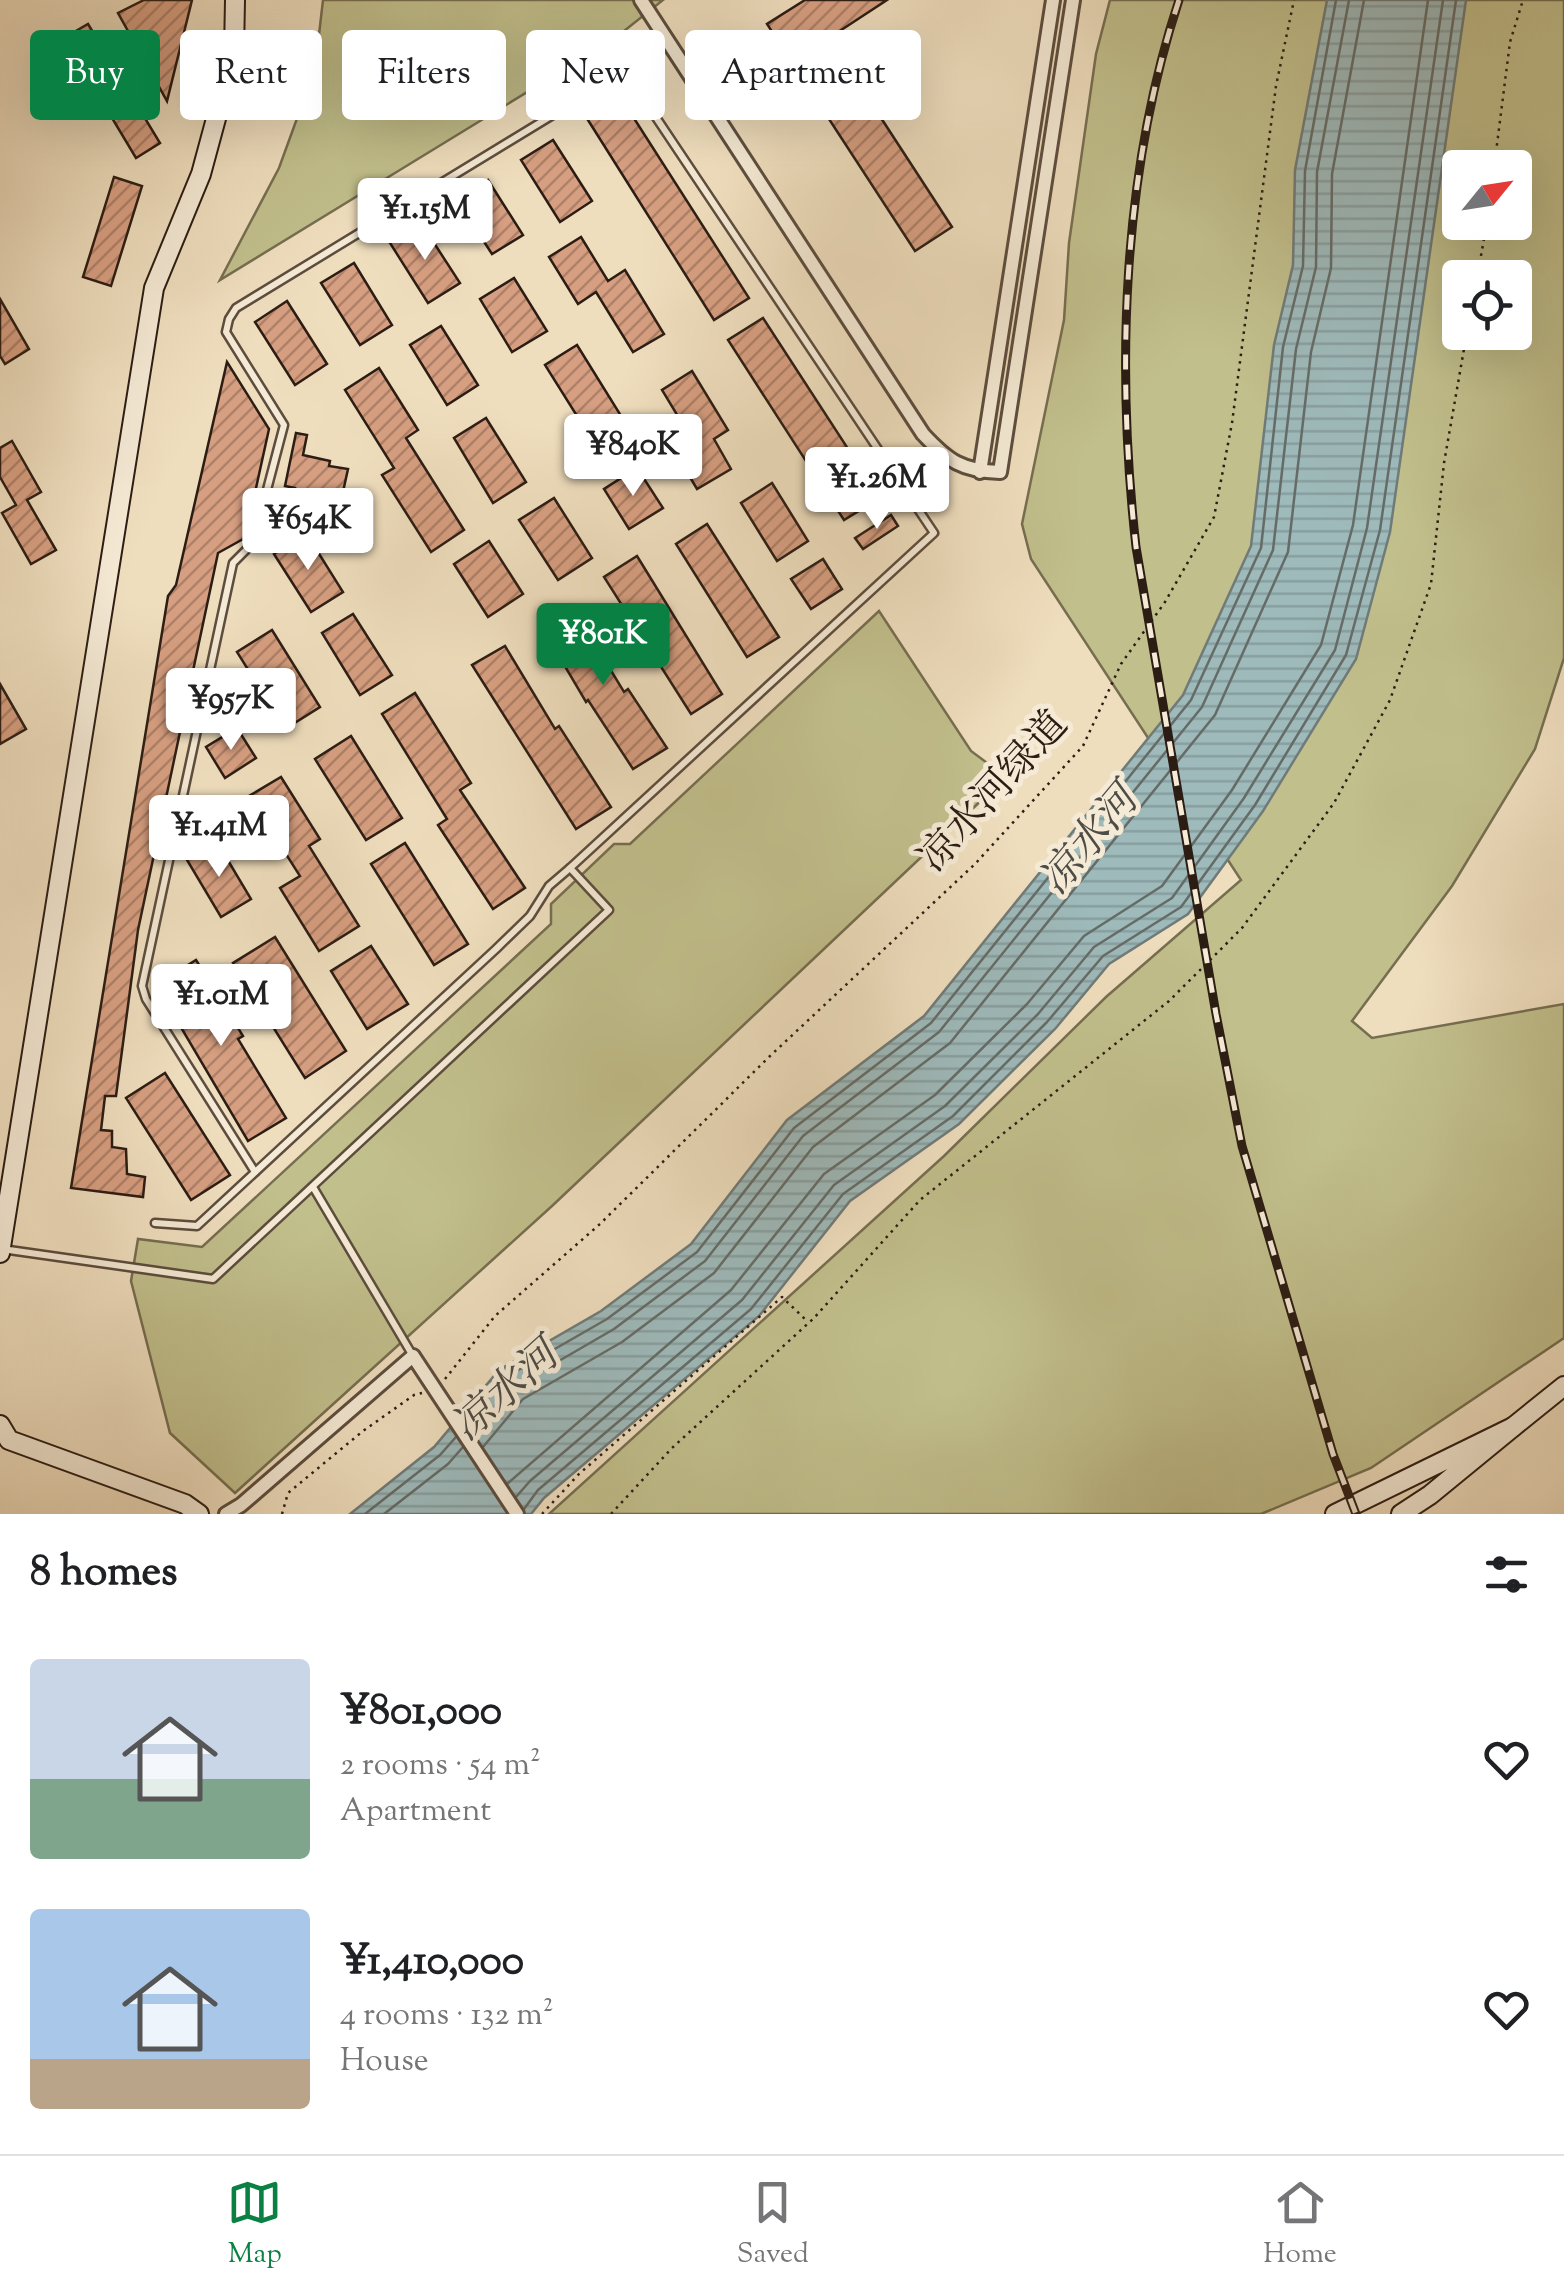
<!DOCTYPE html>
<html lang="en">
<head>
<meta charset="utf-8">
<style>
  body { margin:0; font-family:"Sorts Mill Goudy","Noto Serif SC",serif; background:#f2f2f2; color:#202124; height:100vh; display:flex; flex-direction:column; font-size:38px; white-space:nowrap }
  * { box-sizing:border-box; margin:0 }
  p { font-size:32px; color:#757577 }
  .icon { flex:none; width:55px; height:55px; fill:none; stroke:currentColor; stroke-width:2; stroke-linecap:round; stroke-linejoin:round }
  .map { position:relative; height:1514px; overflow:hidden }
  .drawer { display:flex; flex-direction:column; background:#fff; flex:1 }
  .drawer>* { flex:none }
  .guide { position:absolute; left:30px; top:30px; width:1000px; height:90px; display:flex; gap:20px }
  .needle { width:65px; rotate:60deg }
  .controls { position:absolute; left:1442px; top:150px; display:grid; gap:20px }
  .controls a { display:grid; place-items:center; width:90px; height:90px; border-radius:10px; background:#fff; box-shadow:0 10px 40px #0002; font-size:50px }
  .price { position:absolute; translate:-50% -85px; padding:0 22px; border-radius:10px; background:#fff; color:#222; font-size:32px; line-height:65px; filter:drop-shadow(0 2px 5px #0008) }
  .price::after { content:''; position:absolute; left:50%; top:60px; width:30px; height:22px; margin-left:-15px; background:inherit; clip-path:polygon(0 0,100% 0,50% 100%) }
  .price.active { background:#0b8043; color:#fff }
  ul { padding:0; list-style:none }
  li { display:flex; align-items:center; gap:30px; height:250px; padding:0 30px }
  li span { display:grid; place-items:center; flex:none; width:280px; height:200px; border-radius:10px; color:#555 }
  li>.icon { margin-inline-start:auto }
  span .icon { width:120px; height:120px; fill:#fffc; stroke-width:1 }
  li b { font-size:42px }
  h2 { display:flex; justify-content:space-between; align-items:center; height:120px; padding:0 30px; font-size:42px }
  .tag { padding:0 35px; border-radius:10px; background:#fff; box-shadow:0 10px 40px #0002; font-size:35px; line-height:90px }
  .tag.active { background:#0b8043; color:#fff }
  .tabs { display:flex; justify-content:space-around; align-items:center; height:140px; border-top:2px solid #e0e0e0; background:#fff; font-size:28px; color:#757577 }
  .tabs a { display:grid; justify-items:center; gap:5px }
  .tabs .active { color:#0b8043 }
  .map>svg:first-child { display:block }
</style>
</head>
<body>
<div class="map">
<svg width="1564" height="1514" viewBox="0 0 1564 1514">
  <defs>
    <pattern id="water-rules" width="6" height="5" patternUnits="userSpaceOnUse" patternTransform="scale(2.5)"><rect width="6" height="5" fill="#9ebabb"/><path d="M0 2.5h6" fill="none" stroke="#889fa0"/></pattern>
    <pattern id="building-hatch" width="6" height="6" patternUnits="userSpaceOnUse" patternTransform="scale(2.5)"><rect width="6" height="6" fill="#d79f81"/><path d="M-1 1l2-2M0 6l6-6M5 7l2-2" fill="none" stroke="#af8168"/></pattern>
  </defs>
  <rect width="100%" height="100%" fill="#efdebe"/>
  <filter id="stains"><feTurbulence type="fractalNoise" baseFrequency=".002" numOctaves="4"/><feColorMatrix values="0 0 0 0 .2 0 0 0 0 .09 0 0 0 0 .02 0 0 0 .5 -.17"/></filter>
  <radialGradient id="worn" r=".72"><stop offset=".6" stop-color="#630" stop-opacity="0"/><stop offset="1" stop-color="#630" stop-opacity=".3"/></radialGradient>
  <g fill="#c1bf8c" stroke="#766e50" stroke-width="2.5" fill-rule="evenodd">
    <polygon points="323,0 663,0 614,39 220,280 279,168 315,69"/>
    <path d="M 1110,0 L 1564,0 L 1564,658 L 1535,749 L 1452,886 L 1352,1021 L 1372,1038 L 1564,1004 L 1564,1338 L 1371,1468 L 1261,1514 L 549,1514 L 944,1156 L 1106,997 L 1241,880 L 1031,559 L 1022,524 L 1064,320 L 1069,243 L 1096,54 ZM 1460,168 L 1515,168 L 1515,222 L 1460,222 ZM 1460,278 L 1515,278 L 1515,332 L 1460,332 Z"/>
    <polygon points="879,611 971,751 1006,777 552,1206 235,1493 170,1433 131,1281 138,1239 202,1247 551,924 551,904 614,844 630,844"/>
  </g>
  <polygon fill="url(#water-rules)" stroke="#707b78" stroke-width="2.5" points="1327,0 1466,0 1390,532 1356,659 1263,811 1188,914 1109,964 1055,1029 959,1124 850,1201 759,1316 544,1498 531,1514 350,1514 434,1447 499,1370 601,1311 691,1244 787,1120 924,1016 1183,695 1251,546 1274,345 1293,265 1295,170"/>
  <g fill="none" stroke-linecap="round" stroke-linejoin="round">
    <g stroke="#656c68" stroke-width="2.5">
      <polyline points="467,1423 506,1377 607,1319 697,1252 794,1128 931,1023 1191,700 1261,548 1283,347 1303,266 1305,171 1336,0"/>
      <polyline points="474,1433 514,1387 614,1329 705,1261 803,1136 939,1032 1202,707 1273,550 1296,349 1316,267 1317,172 1349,0"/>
      <polyline points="483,1447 523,1399 622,1342 714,1273 813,1147 950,1043 1215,715 1288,552 1311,352 1331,268 1332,174 1364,0"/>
      <polyline points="507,1484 731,1290 824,1174 935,1095 1027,1004 1084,936 1162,886 1232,790 1321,645 1353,525 1428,0"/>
      <polyline points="516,1497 530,1481 742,1300 834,1185 945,1106 1038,1014 1094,947 1172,898 1244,798 1335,650 1367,528 1443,0"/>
      <polyline points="524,1509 538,1490 751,1309 843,1194 953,1116 1047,1022 1103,956 1181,907 1255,805 1346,655 1380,530 1456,0"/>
      <polyline points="365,1514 440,1455 456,1437"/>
      <polyline points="384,1514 448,1464 463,1447"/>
    </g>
  </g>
  <g fill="url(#building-hatch)" stroke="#2c1d14" stroke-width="2.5">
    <polygon points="144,0 192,0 167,101 118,13"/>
    <polygon points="805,0 887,0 829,38 952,227 915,251 767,24"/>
    <polygon points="88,24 160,143 136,158 64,38"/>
    <polygon points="621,98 749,298 714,320 588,120"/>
    <polygon points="553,140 592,201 560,222 521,160"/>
    <polygon points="114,177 142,186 111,286 83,277"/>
    <polygon points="488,180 523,235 492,254 457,200"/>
    <polygon points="421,223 460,283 428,303 390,243"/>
    <polygon points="581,237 608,281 625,270 664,334 633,352 596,292 578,304 549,257"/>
    <polygon points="354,263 392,325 360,345 321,283"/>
    <polygon points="514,278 547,331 512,352 480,299"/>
    <polygon points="0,299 29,349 5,364 0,356"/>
    <polygon points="287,301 327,364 295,385 255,322"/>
    <polygon points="763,318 880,498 844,520 728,340"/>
    <polygon points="441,326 478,385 447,405 410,345"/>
    <polygon points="577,345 636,440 604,459 545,365"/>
    <polygon points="227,362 269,429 245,538 218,553 138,930 116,1096 105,1096 101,1130 112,1131 112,1147 126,1149 127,1174 145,1177 143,1197 71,1188 168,596 176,585"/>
    <polygon points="379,368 418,430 406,438 464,530 431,552 382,475 394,468 345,390"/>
    <polygon points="692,371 728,430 714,439 731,469 697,489 678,457 696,446 662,390"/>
    <polygon points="486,418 526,482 493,503 454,438"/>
    <polygon points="296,433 307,435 303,455 330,461 329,466 348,469 337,519 291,510 295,488 285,486"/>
    <polygon points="12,441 41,492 27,500 56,550 31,564 2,513 16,505 0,477 0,448"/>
    <polygon points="637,468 663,508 629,529 604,489"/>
    <polygon points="772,483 808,541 777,561 741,503"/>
    <polygon points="554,498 592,558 558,580 519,520"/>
    <polygon points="891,515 898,526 863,549 855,538"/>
    <polygon points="707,524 779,637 747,657 676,544"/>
    <polygon points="306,533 343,592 311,612 274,554"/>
    <polygon points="489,541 523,594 488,617 454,564"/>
    <polygon points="637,556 722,694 691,714 604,577"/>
    <polygon points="823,559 842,589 811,609 791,579"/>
    <polygon points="571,605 624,692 628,689 667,748 633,769 588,700 586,702 540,624"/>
    <polygon points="353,614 392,675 360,695 322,633"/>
    <polygon points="272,630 320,707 285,729 237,652"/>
    <polygon points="505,646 555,729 559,726 611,807 576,829 472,665"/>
    <polygon points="0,684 26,729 0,744"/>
    <polygon points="415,693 471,783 460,790 525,888 493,909 438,825 447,819 382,714"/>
    <polygon points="237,728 256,758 225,778 206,747"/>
    <polygon points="351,736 402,818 366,840 315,759"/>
    <polygon points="281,777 320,839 309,846 359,926 319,951 280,888 300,876 249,796"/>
    <polygon points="217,842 251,899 221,917 187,860"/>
    <polygon points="405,843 468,944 434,965 371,864"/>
    <polygon points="275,937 346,1051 305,1078 233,963"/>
    <polygon points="371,946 408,1004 367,1029 331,971"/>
    <polygon points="196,960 243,1036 238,1039 286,1118 248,1141 156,985"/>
    <polygon points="165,1073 230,1175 191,1200 126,1098"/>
  </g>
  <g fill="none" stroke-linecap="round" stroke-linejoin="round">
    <defs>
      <g id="lane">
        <polyline points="313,1187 413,1356"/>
        <polyline points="155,1223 197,1226 496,949 530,916 549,886 570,868"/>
        <polyline points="2,1249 213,1279 609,910 570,868 934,533 625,71 236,308 229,319 226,332 284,425 253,543 233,563 142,986 146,999 255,1172"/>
      </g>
      <g id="street">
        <path d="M 641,0 L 923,434 C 948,461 962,471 1000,472 L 1073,0"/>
        <polyline points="980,472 1053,0"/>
        <polyline points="226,1514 241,1505 413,1356 517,1514"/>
      </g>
      <g id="secondary">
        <polyline points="0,1253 154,288 201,174 234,52 235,0"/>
        <polyline points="0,1425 9,1440 185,1504 199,1514"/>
        <polyline points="1513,1427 1564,1386"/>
        <polyline points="1335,1514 1513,1427 1430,1495 1401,1514"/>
      </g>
    </defs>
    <use href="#lane" stroke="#5d4d3e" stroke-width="11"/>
    <use href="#street" stroke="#5d4d3e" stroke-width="18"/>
    <use href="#secondary" stroke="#2c1d14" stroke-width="22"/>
    <g stroke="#2c1d14" stroke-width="2.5" stroke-dasharray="2.5 5" stroke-linecap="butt">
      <polyline points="1494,168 1510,42 1523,0"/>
      <polyline points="1477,278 1487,222"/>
      <polyline points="445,1379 495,1316 600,1224 770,1056 975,864 1083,746 1121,664 1165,602 1214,517 1232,423 1276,86 1294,0"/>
      <polyline points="282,1514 288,1493 363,1431 414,1395 422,1393"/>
      <polyline points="542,1514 579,1474 782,1297 807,1321"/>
      <polyline points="611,1514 672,1448 814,1318 920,1200 1169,1001 1242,928 1334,803 1390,700 1431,584 1444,463 1467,332"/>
    </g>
    <use href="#lane" stroke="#f5ead5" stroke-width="6"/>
    <use href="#street" stroke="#f5ead5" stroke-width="12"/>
    <use href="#secondary" stroke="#f5ead5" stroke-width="18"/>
    <defs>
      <path id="rail" d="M 1179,0 C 1122,173 1116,367 1136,547 L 1216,1014 L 1242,1146 L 1333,1454 L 1356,1514"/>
    </defs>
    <use href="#rail" stroke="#2c1d14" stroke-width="9"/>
    <use href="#rail" stroke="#f5ead5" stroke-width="5" stroke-dasharray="15" stroke-linecap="butt"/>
  </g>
  <g text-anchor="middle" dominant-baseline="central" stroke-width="10" stroke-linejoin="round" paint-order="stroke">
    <g font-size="40" fill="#2c1d14" stroke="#f5ead5">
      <text transform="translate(995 793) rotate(-48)">凉水河绿道</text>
    </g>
    <g font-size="42" font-style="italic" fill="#4e4c46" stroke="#f5ead5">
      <text transform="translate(1091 842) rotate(-50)">凉水河</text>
      <text transform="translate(507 1393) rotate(-42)">凉水河</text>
    </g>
  </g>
  <rect width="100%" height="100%" filter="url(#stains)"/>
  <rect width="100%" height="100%" fill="url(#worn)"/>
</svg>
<div class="controls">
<a><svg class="needle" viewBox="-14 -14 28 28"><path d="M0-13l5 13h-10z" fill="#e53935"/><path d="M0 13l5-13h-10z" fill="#757577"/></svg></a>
<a><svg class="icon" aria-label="locate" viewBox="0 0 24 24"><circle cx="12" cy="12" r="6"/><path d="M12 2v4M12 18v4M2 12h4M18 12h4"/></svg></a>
</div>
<b class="price" style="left:425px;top:263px">¥1.15M</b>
<b class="price" style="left:633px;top:499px">¥840K</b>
<b class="price" style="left:877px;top:532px">¥1.26M</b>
<b class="price" style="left:308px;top:573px">¥654K</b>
<b class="price active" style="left:603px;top:688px">¥801K</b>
<b class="price" style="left:231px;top:753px">¥957K</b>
<b class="price" style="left:219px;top:880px">¥1.41M</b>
<b class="price" style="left:221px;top:1049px">¥1.01M</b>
<div class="guide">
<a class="tag active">Buy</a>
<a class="tag">Rent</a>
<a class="tag">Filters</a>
<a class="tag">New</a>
<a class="tag">Apartment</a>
</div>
</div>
<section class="drawer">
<h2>8 homes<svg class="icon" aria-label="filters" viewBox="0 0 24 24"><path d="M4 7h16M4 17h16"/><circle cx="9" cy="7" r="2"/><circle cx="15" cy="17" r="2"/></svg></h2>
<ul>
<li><span style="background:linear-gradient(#c9d6e8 60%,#7fa58c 0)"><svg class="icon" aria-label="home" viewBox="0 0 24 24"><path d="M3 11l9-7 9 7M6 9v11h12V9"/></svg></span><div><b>¥801,000</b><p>2 rooms · 54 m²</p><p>Apartment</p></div><svg class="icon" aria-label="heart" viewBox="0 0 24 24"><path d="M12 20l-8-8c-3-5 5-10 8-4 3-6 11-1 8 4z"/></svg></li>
<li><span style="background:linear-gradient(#a9c7e8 75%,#b9a48a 0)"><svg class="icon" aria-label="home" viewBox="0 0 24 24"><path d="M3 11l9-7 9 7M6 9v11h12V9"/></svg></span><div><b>¥1,410,000</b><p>4 rooms · 132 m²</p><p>House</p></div><svg class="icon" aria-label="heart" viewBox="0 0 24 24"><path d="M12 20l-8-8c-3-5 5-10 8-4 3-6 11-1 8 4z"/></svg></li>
</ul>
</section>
<nav class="tabs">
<a class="active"><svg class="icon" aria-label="map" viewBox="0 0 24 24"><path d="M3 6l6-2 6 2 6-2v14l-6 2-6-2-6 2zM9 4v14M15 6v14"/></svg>Map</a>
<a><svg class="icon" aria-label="saved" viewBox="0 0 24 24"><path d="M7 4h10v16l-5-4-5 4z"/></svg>Saved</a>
<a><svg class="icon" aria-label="home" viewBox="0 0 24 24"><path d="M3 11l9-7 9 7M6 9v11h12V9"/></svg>Home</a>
</nav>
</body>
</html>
